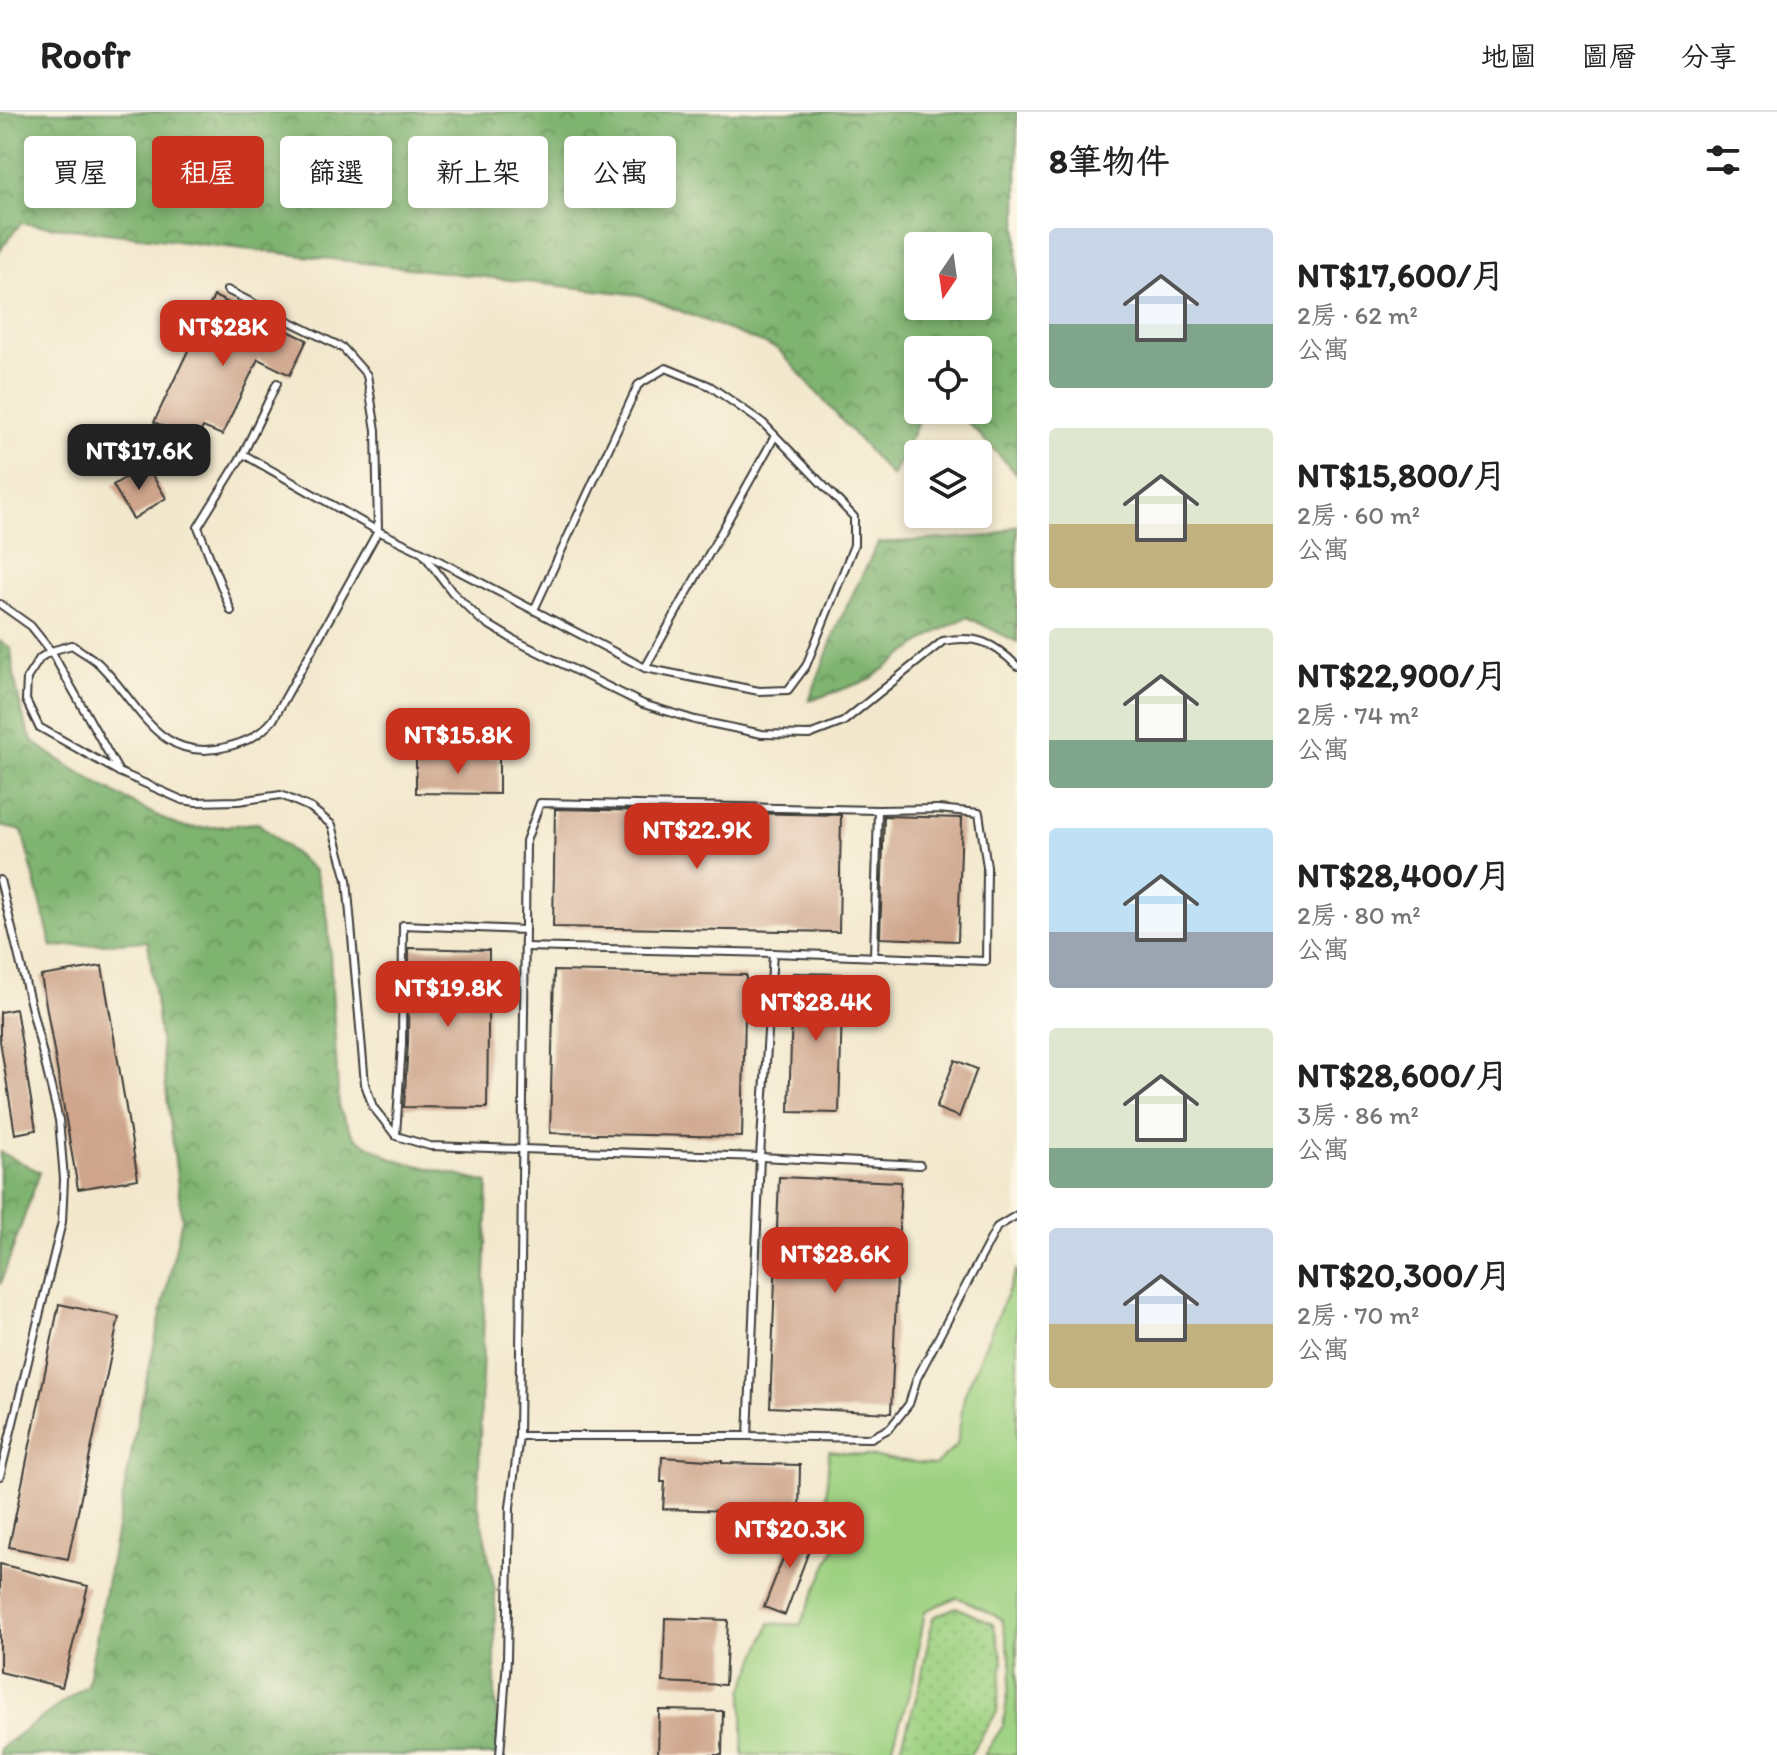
<!DOCTYPE html>
<html lang="zh-TW">
<head>
<meta charset="utf-8">
<style>
  body { margin:0; font-family:Itim,"LXGW WenKai TC",sans-serif; background:#f2f2f2; color:#222; height:100vh; display:flex; flex-direction:column; font-size:30px; white-space:nowrap }
  * { box-sizing:border-box; margin:0 }
  p { font-size:26px; color:#767676 }
  .icon { flex:none; width:44px; height:44px; fill:none; stroke:currentColor; stroke-width:2; stroke-linecap:round; stroke-linejoin:round }
  .map { position:relative; flex:1; overflow:hidden }
  .drawer { display:flex; flex-direction:column; background:#fff; width:760px }
  .drawer>* { flex:none }
  .hud { position:absolute; left:24px; top:24px; width:760px; height:72px; display:flex; gap:16px }
  .needle { width:52px; rotate:193deg }
  .tools { position:absolute; left:904px; top:120px; display:grid; gap:16px }
  .tools a { display:grid; place-items:center; width:88px; height:88px; border-radius:8px; background:#fff; box-shadow:0 4px 12px #0003; font-size:40px }
  .price { position:absolute; translate:-50% -68px; padding:0 18px; border-radius:16px; background:#c8321e; color:#fff; font-size:26px; line-height:52px; filter:drop-shadow(0 2px 4px #0008) }
  .price::after { content:''; position:absolute; left:50%; top:48px; width:24px; height:18px; margin-left:-12px; background:inherit; clip-path:polygon(0 0,100% 0,50% 100%) }
  .price.on { background:#222; color:#fff }
  ul { padding:0; list-style:none }
  li { display:flex; align-items:center; gap:24px; height:200px; padding:0 32px }
  li span { display:grid; place-items:center; flex:none; width:224px; height:160px; border-radius:8px; color:#555 }
  li>.icon { margin-inline-start:auto }
  span .icon { width:96px; height:96px; fill:#fffc; stroke-width:1 }
  li b { font-size:34px }
  h2 { display:flex; justify-content:space-between; align-items:center; height:96px; padding:0 32px; font-size:34px }
  .pill { padding:0 28px; border-radius:8px; background:#fff; box-shadow:0 4px 12px #0003; font-size:28px; line-height:72px }
  .pill.on { background:#c8321e; color:#fff }
  header { display:flex; align-items:center; gap:48px; box-sizing:border-box; height:112px; padding:0 40px; background:#fff; border-bottom:2px solid #e0e0e0 }
  header strong { font-size:38px }
  nav { display:flex; gap:44px; margin-inline-start:auto; font-size:28px }
  main { display:flex; flex:1; min-height:0 }
  .map>svg:first-child { display:block }
</style>
</head>
<body>
<header>
<strong>Roofr</strong>
<nav><a>地圖</a><a>圖層</a><a>分享</a></nav>
</header>
<main>
<div class="map">
<svg width="1017" height="1643" viewBox="0 0 1017 1643">
  <defs>
    <pattern id="forest-crowns" width="20" height="18" patternUnits="userSpaceOnUse" patternTransform="scale(2)"><rect width="20" height="18" fill="#7eb36f"/><path d="M2 6a3 3 0 1 1 6 0M12 15a3 3 0 1 1 6 0" fill="none" stroke="#66915a"/></pattern>
    <pattern id="park-dots" width="8" height="8" patternUnits="userSpaceOnUse" patternTransform="scale(2)"><rect width="8" height="8" fill="#9dd181"/><path d="M2 2h.1M6 6h.1" fill="none" stroke="#87b36f" stroke-width="1.8" stroke-linecap="round"/></pattern>
  </defs>
  <rect width="100%" height="100%" fill="#fcf5e5"/>
  <filter id="ink" filterUnits="userSpaceOnUse"><feTurbulence type="fractalNoise" baseFrequency=".0125" numOctaves="2"/><feDisplacementMap in="SourceGraphic" scale="16" xChannelSelector="R" yChannelSelector="G"/><feConvolveMatrix kernelMatrix="1 2 1 2 8 2 1 2 1" color-interpolation-filters="sRGB"/></filter>
  <filter id="wash" filterUnits="userSpaceOnUse"><feTurbulence type="fractalNoise" baseFrequency=".006" numOctaves="4" result="noise"/><feDisplacementMap in="SourceGraphic" scale="32" xChannelSelector="R" yChannelSelector="G"/><feGaussianBlur stdDeviation="1.8" result="paint"/><feColorMatrix in="noise" values="0 0 0 0 0 0 0 0 0 0 0 0 0 0 0 0 0 1.4 0 .05"/><feComposite in="paint" operator="in"/></filter>
  <g filter="url(#wash)">
    <rect width="100%" height="100%" fill="#f3e8cd"/>
    <polygon fill="#9dd181" stroke="#5c764e" stroke-width="2" points="1017,1157 1017,1643 984,1643 1003,1614 1012,1555 1002,1507 957,1485 925,1499 913,1569 890,1643 743,1643 743,1579 770,1511 800,1513 842,1419 825,1406 829,1339 935,1353 957,1333 964,1284"/>
    <g fill="url(#forest-crowns)" stroke="#4d6846" stroke-width="2" fill-rule="evenodd">
      <path d="M 0,0 L 1017,0 L 1017,362 L 956,298 L 978,298 L 978,238 L 918,238 L 918,298 L 924,298 L 892,365 L 778,237 L 639,183 L 21,111 L 0,138 ZM 978,134 L 978,194 L 918,194 L 918,134 Z"/>
      <polygon points="1017,413 1017,530 967,505 933,522 869,568 809,589 838,512 878,431 993,424"/>
      <path d="M 0,529 L 11,536 C 13,561 20,603 31,626 C 39,640 166,712 184,715 C 207,718 235,712 258,711 L 315,759 L 328,807 L 339,997 L 354,1025 L 393,1047 L 488,1071 L 478,1391 L 495,1478 L 495,1580 L 501,1643 L 0,1643 L 0,1636 L 87,1573 L 138,1306 L 182,1107 L 148,829 L 52,835 L 22,719 L 0,714 Z"/>
      <polygon points="0,1040 40,1060 0,1173"/>
    </g>
    <polygon fill="url(#park-dots)" stroke="#5c764e" stroke-width="2" points="956,1495 993,1512 1003,1547 997,1600 970,1643 899,1643 920,1572 933,1505"/>
    <g id="blocks">
      <g fill="#cea48b">
        <polygon points="214,184 307,228 290,263 258,247 222,323 203,315 196,330 154,310"/>
        <polygon points="146,353 166,386 133,407 113,373"/>
        <polygon points="416,645 499,646 499,682 416,681"/>
        <polygon points="555,697 841,703 839,820 553,815"/>
        <polygon points="884,704 962,706 958,829 880,826"/>
        <polygon points="409,836 489,838 487,996 404,995 408,932"/>
        <polygon points="102,854 138,1067 78,1077 41,864"/>
        <polygon points="554,859 746,863 742,1025 550,1021"/>
        <polygon points="793,861 843,862 839,1001 789,1000"/>
        <polygon points="16,897 36,1018 15,1022 0,929 0,900"/>
        <polygon points="955,948 977,957 959,1005 936,996"/>
        <polygon points="779,1065 901,1070 891,1301 770,1295"/>
        <polygon points="59,1192 119,1205 68,1447 9,1435"/>
        <polygon points="662,1345 722,1349 722,1351 800,1353 799,1401 663,1397 665,1370 661,1370"/>
        <polygon points="796,1413 816,1420 785,1503 764,1495"/>
        <polygon points="0,1452 88,1474 62,1575 0,1560"/>
        <polygon points="665,1506 728,1508 725,1573 663,1570"/>
        <polygon points="659,1598 723,1599 722,1643 658,1643"/>
      </g>
    </g>
  </g>
  <g filter="url(#ink)">
    <use href="#blocks" fill-opacity="0" stroke="#3c3b37" stroke-width="2"/>
    <g fill="none" stroke-linecap="round" stroke-linejoin="round">
      <defs>
        <g id="lane">
          <path d="M 227,178 L 343,236 L 367,263 L 376,318 L 378,419 L 273,608 C 259,624 246,630 226,635 C 157,653 138,588 97,550 C 90,544 80,539 72,533 L 51,539 L 40,546 L 27,566 L 26,588 L 39,615 L 119,660 L 182,688 L 196,690 L 238,689 L 281,683 L 311,696 L 332,713 L 347,768 L 365,972 L 373,995 L 396,1024 L 430,1034 L 760,1045 L 920,1053"/>
          <polyline points="243,342 277,271"/>
          <polyline points="422,440 645,556 759,579 788,578 806,554 854,433 854,405 763,311 710,274 666,256 638,273 534,498"/>
          <polyline points="0,492 31,514 51,539 119,660"/>
          <path d="M 231,499 L 198,415 L 243,342 L 378,419 L 422,440 L 452,480 L 481,508 L 514,528 L 643,592 L 695,608 L 762,622 L 809,623 L 843,610 L 943,529 C 977,523 993,530 1017,554"/>
          <polyline points="645,556 775,324"/>
          <polyline points="0,768 59,1008 64,1067 62,1110 0,1364"/>
          <polyline points="874,844 878,698"/>
          <polyline points="396,1023 402,932 403,813 525,818"/>
          <polyline points="519,1324 748,1324 760,1045 773,841 525,835"/>
          <polyline points="748,1324 871,1326 890,1316 909,1292 917,1266 997,1115 1017,1103"/>
          <polyline points="500,1643 507,1547 510,1395 519,1324 526,729 540,691 878,698 938,697 979,701 987,755 986,849 773,841"/>
        </g>
      </defs>
      <use href="#lane" stroke="#3c3b37" stroke-width="10"/>
      <use href="#lane" stroke="#fff" stroke-width="6"/>
    </g>
  </g>
</svg>
<div class="tools">
<a><svg class="needle" viewBox="-14 -14 28 28"><path d="M0-13l5 13h-10z" fill="#e53935"/><path d="M0 13l5-13h-10z" fill="#767676"/></svg></a>
<a><svg class="icon" aria-label="locate" viewBox="0 0 24 24"><circle cx="12" cy="12" r="6"/><path d="M12 2v4M12 18v4M2 12h4M18 12h4"/></svg></a>
<a><svg class="icon" aria-label="layers" viewBox="0 0 24 24"><path d="M12 4l9 5-9 5-9-5zM3 14l9 5 9-5"/></svg></a>
</div>
<b class="price" style="left:223px;top:256px">NT$28K</b>
<b class="price on" style="left:139px;top:380px">NT$17.6K</b>
<b class="price" style="left:458px;top:664px">NT$15.8K</b>
<b class="price" style="left:697px;top:759px">NT$22.9K</b>
<b class="price" style="left:448px;top:917px">NT$19.8K</b>
<b class="price" style="left:816px;top:931px">NT$28.4K</b>
<b class="price" style="left:835px;top:1183px">NT$28.6K</b>
<b class="price" style="left:790px;top:1458px">NT$20.3K</b>
<div class="hud">
<a class="pill">買屋</a>
<a class="pill on">租屋</a>
<a class="pill">篩選</a>
<a class="pill">新上架</a>
<a class="pill">公寓</a>
</div>
</div>
<section class="drawer">
<h2>8筆物件<svg class="icon" aria-label="filters" viewBox="0 0 24 24"><path d="M4 7h16M4 17h16"/><circle cx="9" cy="7" r="2"/><circle cx="15" cy="17" r="2"/></svg></h2>
<ul>
<li><span style="background:linear-gradient(#c9d6e8 60%,#7fa58c 0)"><svg class="icon" aria-label="home" viewBox="0 0 24 24"><path d="M3 11l9-7 9 7M6 9v11h12V9"/></svg></span><div><b>NT$17,600/月</b><p>2房 · 62 m²</p><p>公寓</p></div></li>
<li><span style="background:linear-gradient(#dfe7d0 60%,#c2b280 0)"><svg class="icon" aria-label="home" viewBox="0 0 24 24"><path d="M3 11l9-7 9 7M6 9v11h12V9"/></svg></span><div><b>NT$15,800/月</b><p>2房 · 60 m²</p><p>公寓</p></div></li>
<li><span style="background:linear-gradient(#dfe7d0 70%,#7fa58c 0)"><svg class="icon" aria-label="home" viewBox="0 0 24 24"><path d="M3 11l9-7 9 7M6 9v11h12V9"/></svg></span><div><b>NT$22,900/月</b><p>2房 · 74 m²</p><p>公寓</p></div></li>
<li><span style="background:linear-gradient(#bfe0f5 65%,#9aa5b1 0)"><svg class="icon" aria-label="home" viewBox="0 0 24 24"><path d="M3 11l9-7 9 7M6 9v11h12V9"/></svg></span><div><b>NT$28,400/月</b><p>2房 · 80 m²</p><p>公寓</p></div></li>
<li><span style="background:linear-gradient(#dfe7d0 75%,#7fa58c 0)"><svg class="icon" aria-label="home" viewBox="0 0 24 24"><path d="M3 11l9-7 9 7M6 9v11h12V9"/></svg></span><div><b>NT$28,600/月</b><p>3房 · 86 m²</p><p>公寓</p></div></li>
<li><span style="background:linear-gradient(#c9d6e8 60%,#c2b280 0)"><svg class="icon" aria-label="home" viewBox="0 0 24 24"><path d="M3 11l9-7 9 7M6 9v11h12V9"/></svg></span><div><b>NT$20,300/月</b><p>2房 · 70 m²</p><p>公寓</p></div></li>
</ul>
</section>
</main>
</body>
</html>
